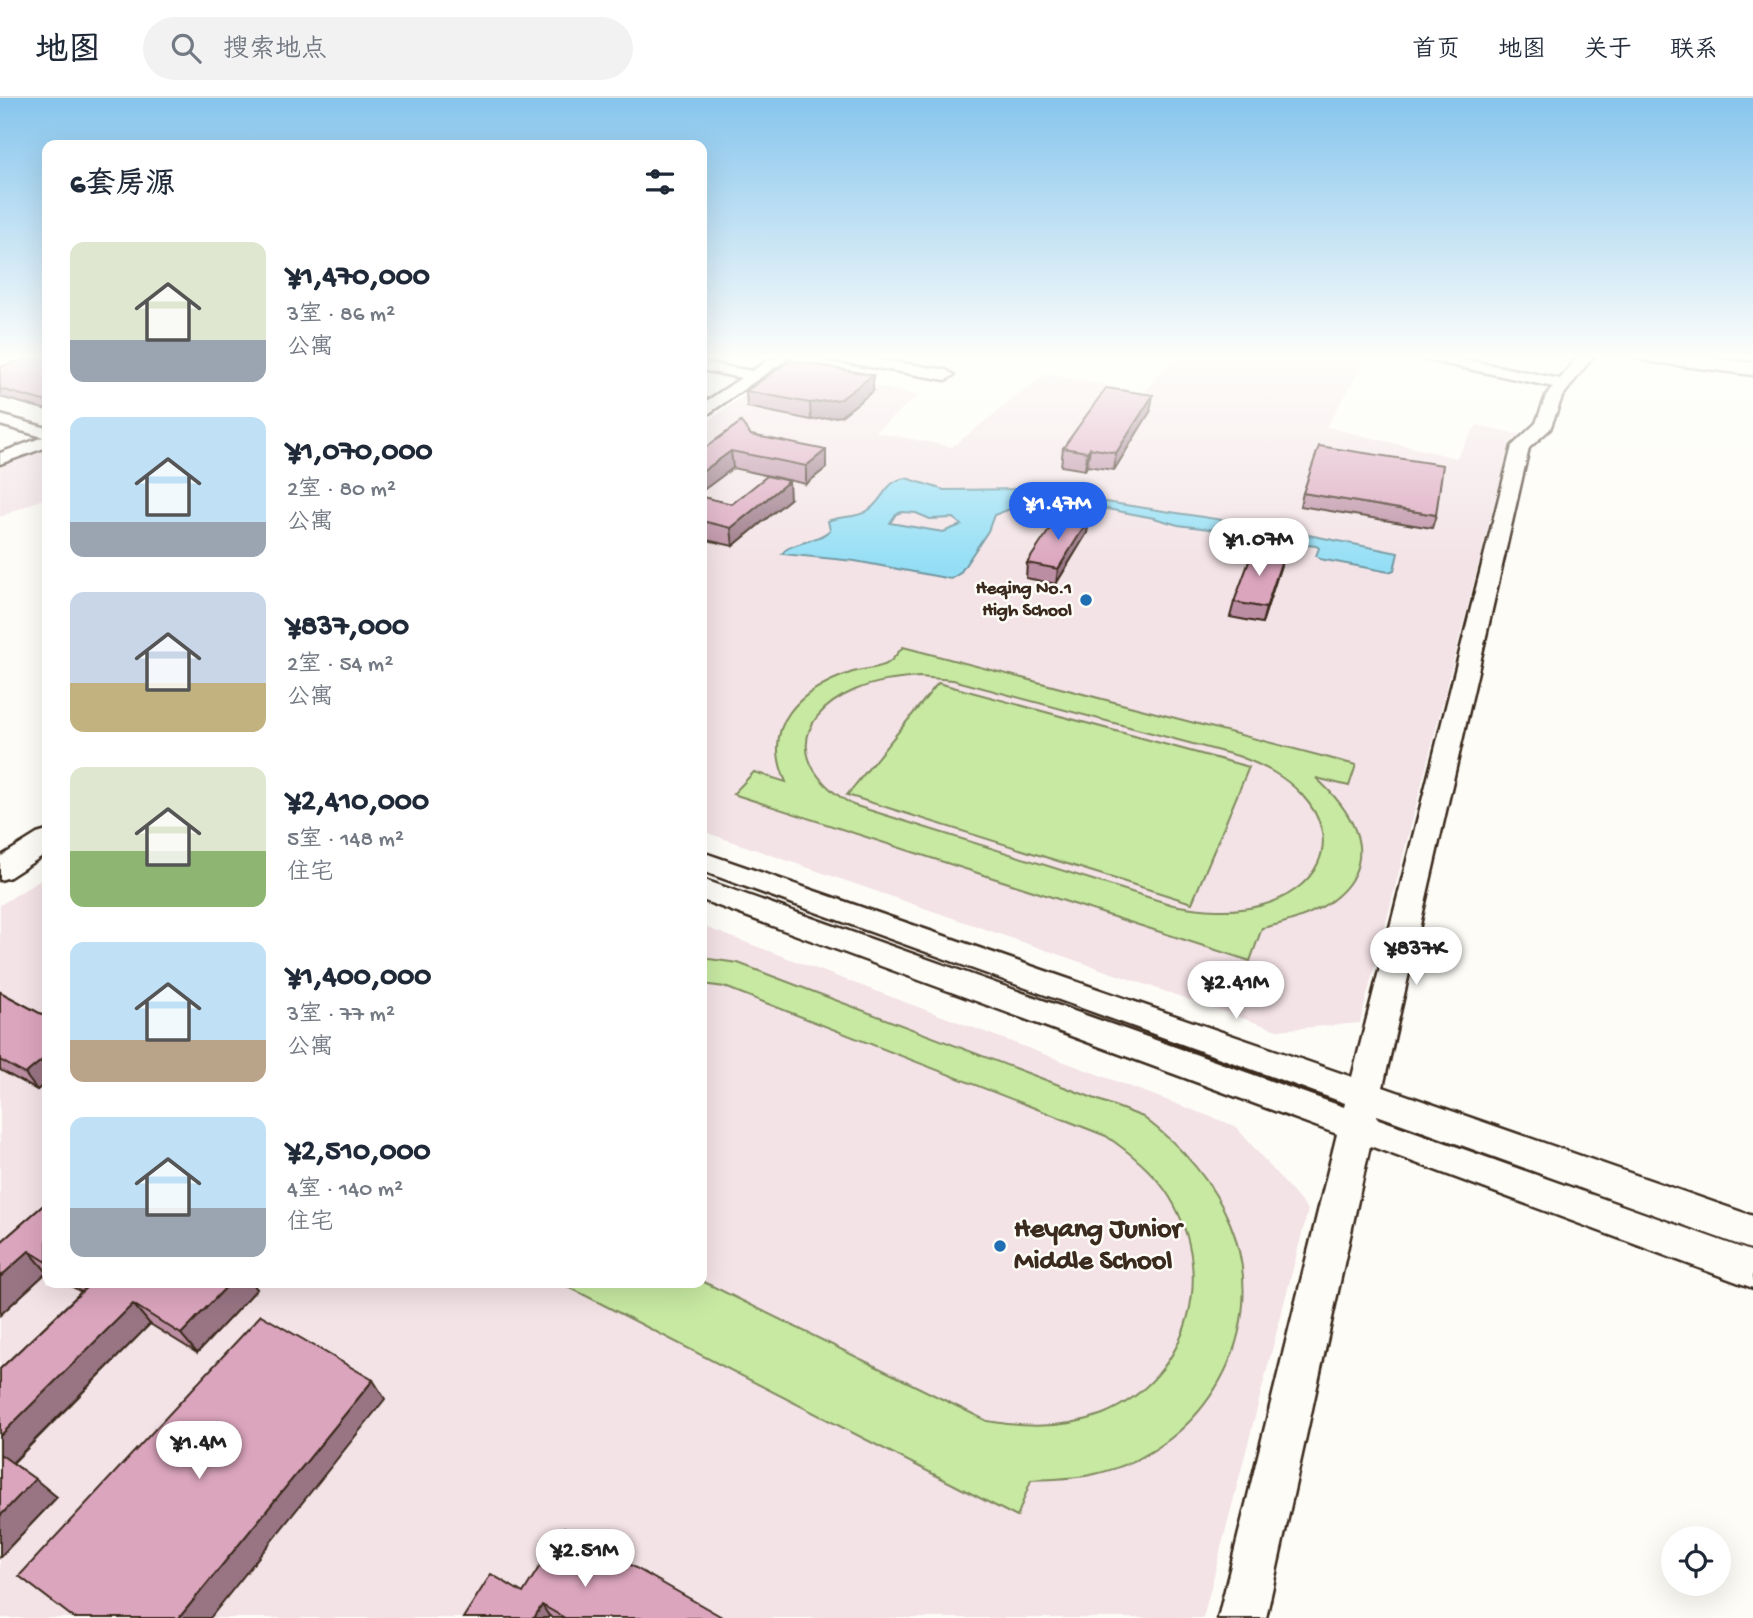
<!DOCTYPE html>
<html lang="zh">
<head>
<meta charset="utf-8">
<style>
  body { margin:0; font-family:"Gochi Hand","LXGW WenKai TC",sans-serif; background:#f2f2f3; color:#1f2937; height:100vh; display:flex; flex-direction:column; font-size:26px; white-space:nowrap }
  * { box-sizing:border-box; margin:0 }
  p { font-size:23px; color:#747a83 }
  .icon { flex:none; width:38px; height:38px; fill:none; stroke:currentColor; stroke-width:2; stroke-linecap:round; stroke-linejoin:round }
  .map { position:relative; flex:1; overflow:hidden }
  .sheet { position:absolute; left:42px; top:42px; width:665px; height:1148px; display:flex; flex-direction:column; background:#fff; border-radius:14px; box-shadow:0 7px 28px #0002 }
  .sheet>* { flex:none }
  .fabs { position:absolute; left:1661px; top:1428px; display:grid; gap:14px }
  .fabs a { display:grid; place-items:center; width:70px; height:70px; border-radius:50%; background:#fff; box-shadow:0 7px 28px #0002; font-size:35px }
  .price { position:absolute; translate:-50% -60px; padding:0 16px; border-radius:24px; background:#fff; color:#222; font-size:23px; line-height:46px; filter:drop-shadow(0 2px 4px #0008) }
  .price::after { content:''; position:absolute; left:50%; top:42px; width:21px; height:16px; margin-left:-10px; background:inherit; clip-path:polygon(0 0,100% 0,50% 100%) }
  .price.current { background:#2563eb; color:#fff }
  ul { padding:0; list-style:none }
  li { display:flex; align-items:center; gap:21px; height:175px; padding:0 28px }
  li span { display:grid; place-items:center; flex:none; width:196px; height:140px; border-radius:14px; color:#555 }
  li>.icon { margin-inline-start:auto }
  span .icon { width:84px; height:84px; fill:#fffc; stroke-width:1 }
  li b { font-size:30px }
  h2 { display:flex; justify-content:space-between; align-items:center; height:84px; padding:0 28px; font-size:30px }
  header { display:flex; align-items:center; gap:42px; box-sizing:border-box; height:98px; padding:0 35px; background:#fff; border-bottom:2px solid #e0e1e3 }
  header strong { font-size:33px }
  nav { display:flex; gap:38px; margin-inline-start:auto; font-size:24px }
  .search { width:490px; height:63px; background:#f2f2f3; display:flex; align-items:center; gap:18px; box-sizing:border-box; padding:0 24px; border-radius:38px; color:#747a83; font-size:26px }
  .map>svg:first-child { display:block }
</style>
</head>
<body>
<header>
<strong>地图</strong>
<div class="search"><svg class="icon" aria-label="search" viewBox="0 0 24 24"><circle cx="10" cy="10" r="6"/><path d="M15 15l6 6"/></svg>搜索地点</div>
<nav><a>首页</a><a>地图</a><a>关于</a><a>联系</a></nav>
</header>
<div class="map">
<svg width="1753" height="1520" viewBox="0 0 1753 1520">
  <rect width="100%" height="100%" fill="#fdfcf7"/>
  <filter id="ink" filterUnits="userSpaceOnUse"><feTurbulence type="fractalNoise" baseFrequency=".0143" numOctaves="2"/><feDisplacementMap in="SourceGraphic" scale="14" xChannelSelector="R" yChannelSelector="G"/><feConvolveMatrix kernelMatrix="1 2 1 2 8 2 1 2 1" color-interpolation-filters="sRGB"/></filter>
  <g filter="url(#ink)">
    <g fill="#f3e2e6">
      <polygon points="1174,257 1369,257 1326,329 1456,360 1477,327 1521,337 1510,344 1360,925 1277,932 702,733 702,327 785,270 918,297 875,334 952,349 1046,276 1144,295"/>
      <polygon points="42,349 47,350 47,399 0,419 0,362"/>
      <polygon points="47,778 47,1185 702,1185 702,828 1235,1028 1308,1112 1203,1520 0,1520 0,807"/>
    </g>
    <g fill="#c7e9a2" stroke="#818a60" stroke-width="2" fill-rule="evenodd">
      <path d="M 903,549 L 1356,667 L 1349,688 L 1316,680 C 1397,753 1356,812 1262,830 L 1250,863 L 733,696 L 754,674 L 786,684 C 760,626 801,591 853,574 C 863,571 882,570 888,565 C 894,561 898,554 903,549 ZM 919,579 L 953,582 L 1238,658 C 1262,667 1285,678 1302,697 C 1346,745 1315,794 1259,808 C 1231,815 1202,812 1173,807 L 853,707 C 794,674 788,621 855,592 C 876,583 897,581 919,579 Z"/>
      <polygon points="938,585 1249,669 1192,805 847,697"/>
      <path d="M 702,860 L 738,865 L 1143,1019 C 1180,1047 1211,1080 1230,1125 C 1274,1231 1206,1352 1095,1376 C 1074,1381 1053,1381 1031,1382 L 1017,1419 L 561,1185 L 702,1183 L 987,1323 C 1026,1330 1065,1331 1103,1316 C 1192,1279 1219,1170 1165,1092 C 1149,1070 1128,1053 1106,1038 L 725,889 L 702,886 Z"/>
    </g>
    <path fill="#94def5" stroke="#70969f" stroke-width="2" fill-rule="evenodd" d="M 906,380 L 944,392 L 1028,391 L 1067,398 L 1274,430 L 1398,455 L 1394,472 L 1389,474 L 1320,461 L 1316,458 L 1319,450 L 1316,448 L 1262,442 L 1248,436 L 1178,427 L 1154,420 L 1102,410 L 1077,409 L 1057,403 L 1010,411 L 994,417 L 988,433 L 960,475 L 951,481 L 855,463 L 782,456 C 789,444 817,445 830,432 L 828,423 C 841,417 855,421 867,413 C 884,403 884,383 906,380 ZM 902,414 L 916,415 L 930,421 L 954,420 L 961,427 L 943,434 L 890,425 L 896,416 Z"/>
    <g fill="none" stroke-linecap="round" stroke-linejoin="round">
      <defs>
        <g id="minor">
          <polygon points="776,257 793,257 708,316 702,318 702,306 741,280 702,272 702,264 752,273"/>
          <polygon points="818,257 852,257 946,272 954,277 946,282 825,261"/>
          <polygon points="1415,257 1443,257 1560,281 1579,257 1594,257 1562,299 1550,331 1529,350 1383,989 1753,1118 1753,1152 1377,1017 1376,1020 1753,1154 1753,1190 1370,1048 1266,1520 1218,1520 1337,1036 702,802 702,781 1344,1009 1345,1005 702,773 702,754 1352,979 1512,348 1536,325 1546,298 1553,289 1422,261"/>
          <polygon points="0,317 47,330 47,349 0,366 0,355 43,339 0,327"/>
          <polygon points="47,733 47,755 10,779 0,782 0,759 37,736"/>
        </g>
        <g id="major">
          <polygon points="0,257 28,257 25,261 0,269"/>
          <polygon points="1635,257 1690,257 1753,265 1753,277 1645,263"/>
        </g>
      </defs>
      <use href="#minor" stroke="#3b2a1e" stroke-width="5"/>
      <use href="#major" stroke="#3b2a1e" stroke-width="5"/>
      <use href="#minor" fill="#fdfcf7" fill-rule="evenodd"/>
      <use href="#major" fill="#fdfcf7" fill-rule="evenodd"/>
    </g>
    <g fill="#bc8ea3" stroke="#3b2a1e" stroke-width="2">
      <polygon points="47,257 47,312 0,299 0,269"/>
      <polygon points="746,293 873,293 841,318 811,322 747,309"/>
      <polygon points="1150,314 1114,372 1087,368 1085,372 1061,368 1063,350"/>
      <polygon points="702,352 826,352 826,370 806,386 733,370"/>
      <polygon points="1303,395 1436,417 1432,430 1300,408"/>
      <polygon points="702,399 732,406 790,401 733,448 702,441"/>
      <polygon points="1089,421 1087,435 1056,486 1026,480 1027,465"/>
      <polygon points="1280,470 1262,525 1230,519 1234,504"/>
      <polygon points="0,894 47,919 47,984 37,992 0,972"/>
      <polygon points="47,1104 47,1174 0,1217 0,1145"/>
      <polygon points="66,1185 252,1185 257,1191 197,1255 150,1226 13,1365 57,1399 0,1459 0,1271 81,1194"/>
      <polygon points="523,1495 722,1519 722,1520 552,1520"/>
    </g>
    <g fill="#997484" stroke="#3b2a1e" stroke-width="2">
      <polygon points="0,257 13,257 0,261"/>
      <polygon points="873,277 873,293 841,318 811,322 810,305"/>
      <polygon points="1153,297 1150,314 1114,372 1116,355"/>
      <polygon points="1090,350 1087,368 1085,372 1087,354"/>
      <polygon points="826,352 826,370 806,386 806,368"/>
      <polygon points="731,353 733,370 702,393 702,374"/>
      <polygon points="789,383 790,401 733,448 731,430"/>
      <polygon points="1089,421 1087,435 1056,486 1058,471"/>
      <polygon points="1284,456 1280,470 1262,525 1266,510"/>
      <polygon points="47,958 47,984 37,992 25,976"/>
      <polygon points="29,1153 47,1174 0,1217 0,1179"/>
      <polygon points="230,1185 252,1185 257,1191 197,1255 181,1236"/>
      <polygon points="133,1206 150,1226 11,1366 0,1357 0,1338"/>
      <polygon points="373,1282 385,1301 210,1520 179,1520"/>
      <polygon points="35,1381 57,1399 0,1459 0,1418"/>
      <polygon points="542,1507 549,1518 548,1520 534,1520"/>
    </g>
    <g fill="#dba5bd" stroke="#3b2a1e" stroke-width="2">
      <polygon points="36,257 47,257 47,304 0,291 0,269"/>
      <polygon points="791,262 873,277 841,301 810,305 746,293"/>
      <polygon points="1106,290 1153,297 1116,355 1090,350 1087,354 1063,350"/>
      <polygon points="741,324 751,337 826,352 806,368 731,353 702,374 702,352"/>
      <polygon points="1319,348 1443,367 1436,417 1303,395"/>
      <polygon points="767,378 789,383 731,430 702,423 702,399 732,406"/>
      <polygon points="1060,416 1089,421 1058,471 1027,465"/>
      <polygon points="1254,450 1284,456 1266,510 1234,504"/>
      <polygon points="0,894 47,919 47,958 25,976 0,962"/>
      <polygon points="47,1104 47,1164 29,1153 0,1179 0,1145"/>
      <polygon points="81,1185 230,1185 181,1236 133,1206 0,1338 0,1271 87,1189"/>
      <polygon points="261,1217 373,1282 179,1520 74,1520 19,1478"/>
      <polygon points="0,1356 35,1381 0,1418"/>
      <polygon points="564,1429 722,1519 722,1520 565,1520 542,1507 534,1520 463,1520 491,1476 523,1495"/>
    </g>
  </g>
  <linearGradient id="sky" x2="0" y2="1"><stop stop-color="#86c5ed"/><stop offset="0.55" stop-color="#fefefb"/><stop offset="1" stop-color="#fefefb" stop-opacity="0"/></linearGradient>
  <rect width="1753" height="470" fill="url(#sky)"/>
  <g fill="#1f6fb2" stroke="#fdfcf7" stroke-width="2.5">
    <circle cx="1086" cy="502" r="7"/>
    <circle cx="1000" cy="1148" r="7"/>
  </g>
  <g text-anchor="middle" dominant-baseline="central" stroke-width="5" stroke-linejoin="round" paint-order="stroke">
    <g font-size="19" font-weight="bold" fill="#3b2a1e" stroke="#fdfcf7" text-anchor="end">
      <text x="1072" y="491">Heqing No.1<tspan x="1072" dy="22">High School</tspan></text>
    </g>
    <g font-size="28" font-weight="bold" fill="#3b2a1e" stroke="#fdfcf7" text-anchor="start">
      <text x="1014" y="1132">Heyang Junior<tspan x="1014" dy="32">Middle School</tspan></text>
    </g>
  </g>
</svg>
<div class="fabs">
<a><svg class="icon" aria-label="locate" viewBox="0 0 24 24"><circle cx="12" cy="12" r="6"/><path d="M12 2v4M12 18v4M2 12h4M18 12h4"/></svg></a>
</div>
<b class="price current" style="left:1058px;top:444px">¥1.47M</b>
<b class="price" style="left:1259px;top:480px">¥1.07M</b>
<b class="price" style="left:1416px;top:889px">¥837K</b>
<b class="price" style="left:1236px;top:923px">¥2.41M</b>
<b class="price" style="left:199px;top:1383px">¥1.4M</b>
<b class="price" style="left:585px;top:1491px">¥2.51M</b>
<section class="sheet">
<h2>6套房源<svg class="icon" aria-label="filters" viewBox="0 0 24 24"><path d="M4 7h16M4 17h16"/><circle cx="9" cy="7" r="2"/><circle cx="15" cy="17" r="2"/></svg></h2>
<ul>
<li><span style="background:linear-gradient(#dfe7d0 70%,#9aa5b1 0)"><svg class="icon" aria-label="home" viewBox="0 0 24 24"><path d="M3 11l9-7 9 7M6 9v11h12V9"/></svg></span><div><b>¥1,470,000</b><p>3室 · 86 m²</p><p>公寓</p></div></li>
<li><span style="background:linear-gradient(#bfe0f5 75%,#9aa5b1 0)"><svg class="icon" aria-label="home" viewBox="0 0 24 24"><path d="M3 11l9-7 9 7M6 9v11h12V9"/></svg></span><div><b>¥1,070,000</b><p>2室 · 80 m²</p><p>公寓</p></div></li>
<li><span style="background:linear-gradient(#c9d6e8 65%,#c2b280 0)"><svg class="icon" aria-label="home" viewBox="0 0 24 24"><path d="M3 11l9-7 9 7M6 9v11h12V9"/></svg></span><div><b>¥837,000</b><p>2室 · 54 m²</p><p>公寓</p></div></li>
<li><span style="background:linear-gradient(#dfe7d0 60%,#8fb573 0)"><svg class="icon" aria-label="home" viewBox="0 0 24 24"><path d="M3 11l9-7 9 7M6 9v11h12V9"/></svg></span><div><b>¥2,410,000</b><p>5室 · 148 m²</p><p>住宅</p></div></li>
<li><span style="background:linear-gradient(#bfe0f5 70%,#b9a48a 0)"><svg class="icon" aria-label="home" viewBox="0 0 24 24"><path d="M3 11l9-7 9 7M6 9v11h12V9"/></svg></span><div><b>¥1,400,000</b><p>3室 · 77 m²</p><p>公寓</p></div></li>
<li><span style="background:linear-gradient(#bfe0f5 65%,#9aa5b1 0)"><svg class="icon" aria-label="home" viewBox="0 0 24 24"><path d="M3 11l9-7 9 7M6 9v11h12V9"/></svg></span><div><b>¥2,510,000</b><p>4室 · 140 m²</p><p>住宅</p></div></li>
</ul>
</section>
</div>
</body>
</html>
